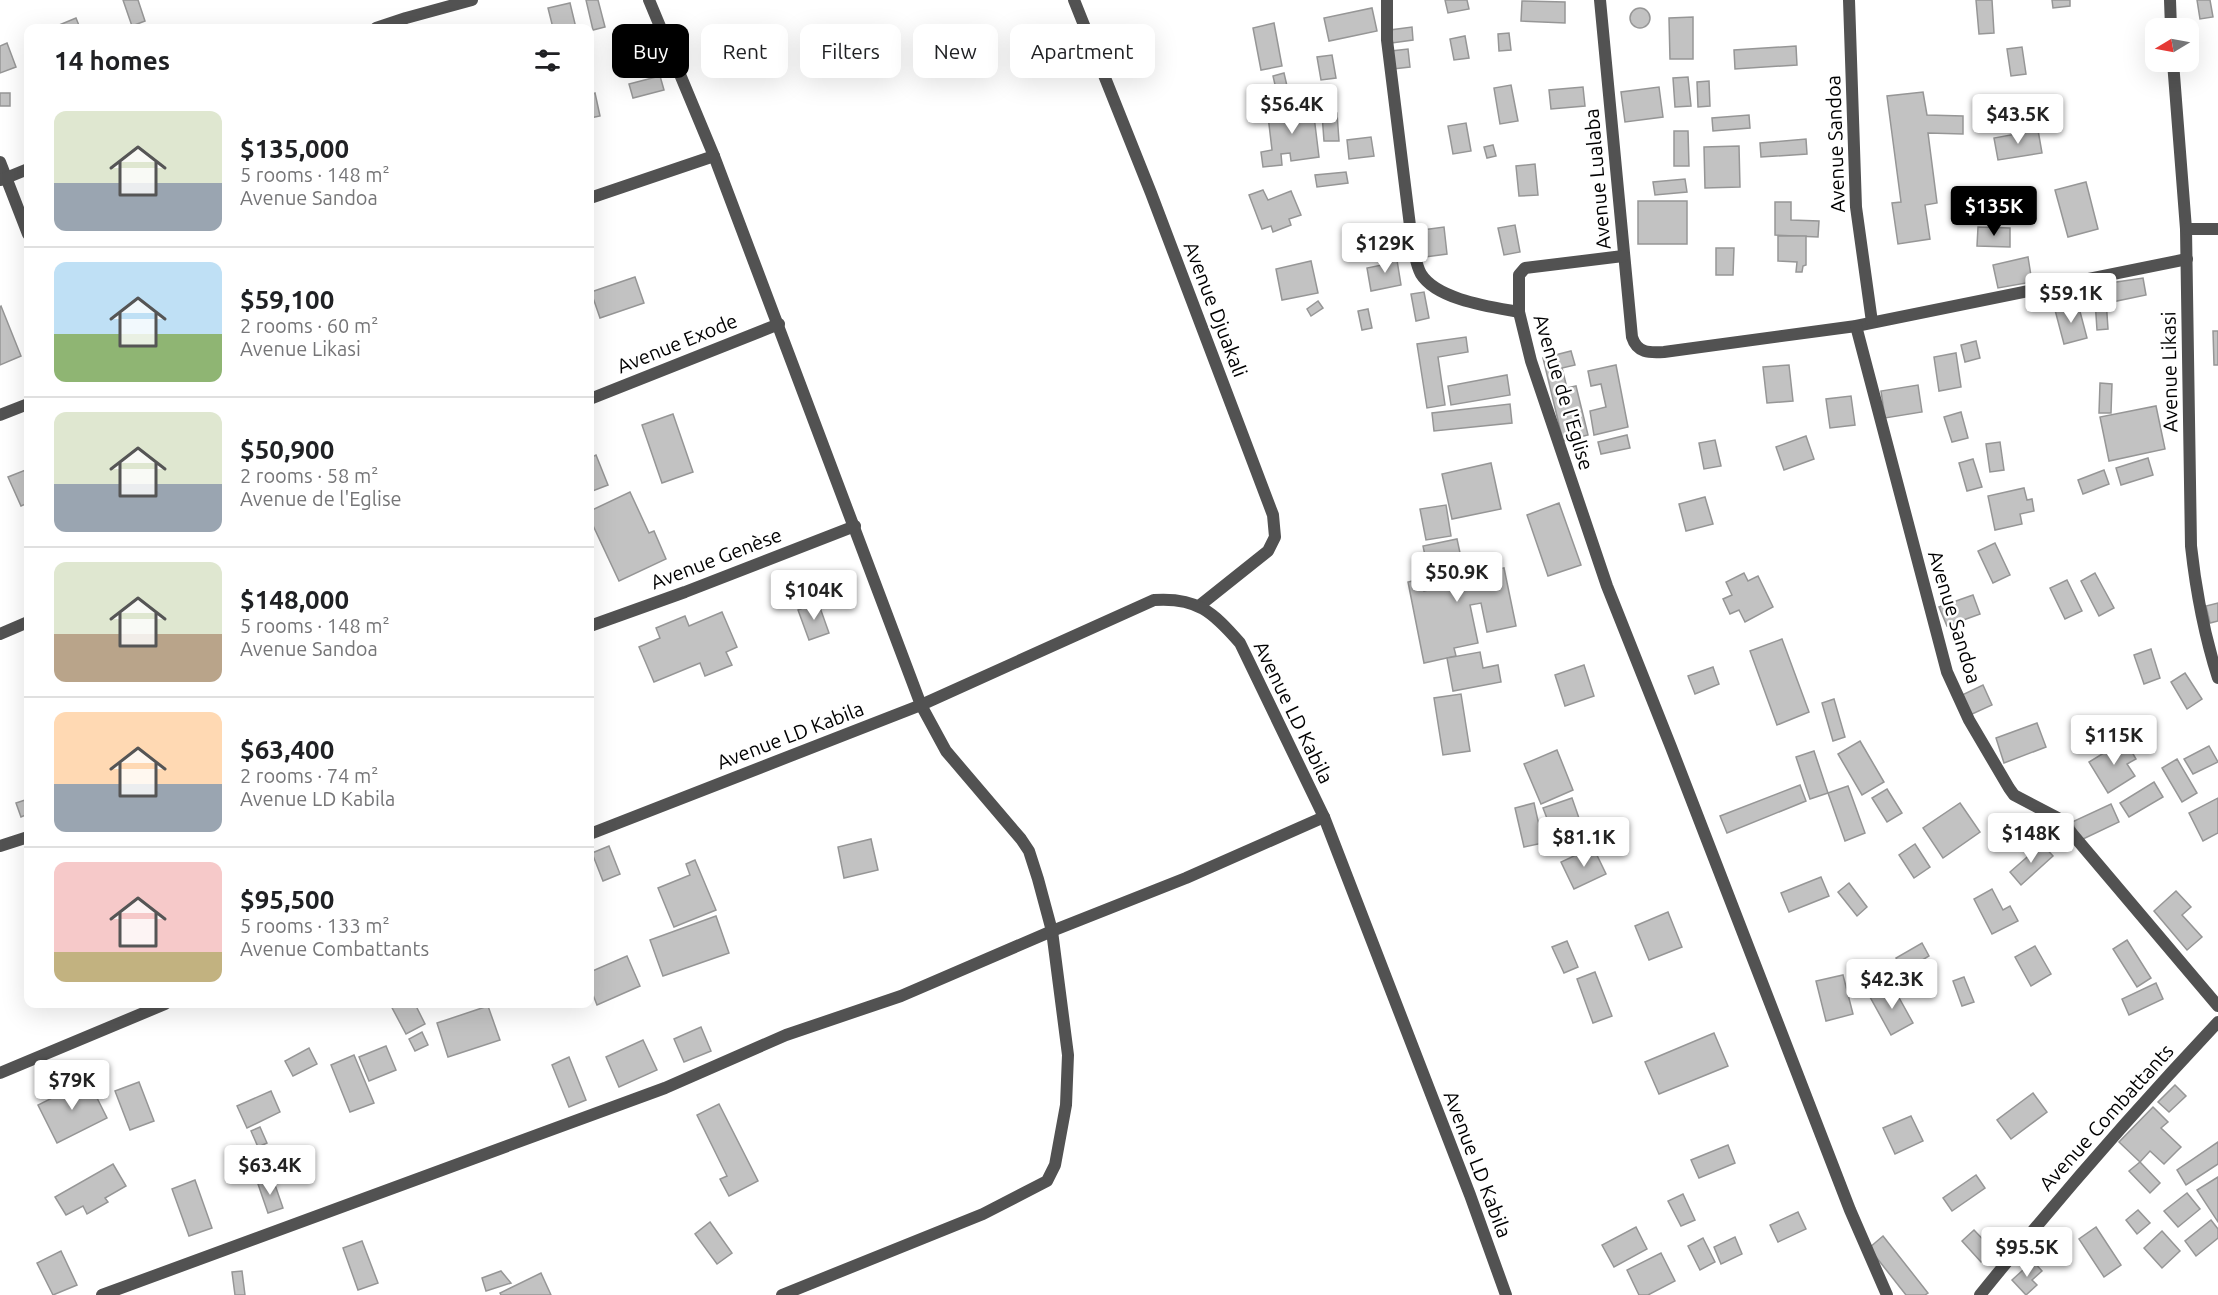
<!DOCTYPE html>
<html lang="en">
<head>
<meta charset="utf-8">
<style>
  body { margin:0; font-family:Ubuntu,sans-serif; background:#f2f2f2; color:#202124; height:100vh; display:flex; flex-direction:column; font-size:22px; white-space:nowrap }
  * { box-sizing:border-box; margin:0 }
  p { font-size:20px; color:#757577 }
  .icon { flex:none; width:33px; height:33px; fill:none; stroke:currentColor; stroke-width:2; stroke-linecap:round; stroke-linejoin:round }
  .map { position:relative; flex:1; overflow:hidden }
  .drawer { position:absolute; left:24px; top:24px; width:570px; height:984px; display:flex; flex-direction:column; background:#fff; border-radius:12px; box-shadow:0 6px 24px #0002 }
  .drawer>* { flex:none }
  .banner { position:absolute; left:612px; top:24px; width:570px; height:54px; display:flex; gap:12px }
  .needle { width:39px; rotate:260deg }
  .fabs { position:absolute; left:2145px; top:18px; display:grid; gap:12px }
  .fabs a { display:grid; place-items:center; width:54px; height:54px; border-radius:12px; background:#fff; box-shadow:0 6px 24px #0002; font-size:30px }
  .price { position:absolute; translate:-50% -51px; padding:0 14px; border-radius:6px; background:#fff; color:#222; font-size:20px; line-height:39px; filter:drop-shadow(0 2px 3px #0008) }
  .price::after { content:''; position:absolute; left:50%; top:36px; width:18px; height:14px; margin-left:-9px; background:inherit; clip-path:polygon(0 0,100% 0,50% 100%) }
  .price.selected { background:#000; color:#fff }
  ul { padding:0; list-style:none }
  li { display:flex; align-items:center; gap:18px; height:150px; padding:0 30px }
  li+li { border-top:2px solid #e0e0e0 }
  li span { display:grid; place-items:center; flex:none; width:168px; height:120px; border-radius:12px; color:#555 }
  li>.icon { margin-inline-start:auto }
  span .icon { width:72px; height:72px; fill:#fffc; stroke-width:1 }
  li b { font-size:26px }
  h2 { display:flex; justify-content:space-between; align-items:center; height:72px; padding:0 30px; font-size:26px }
  .pill { padding:0 21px; border-radius:12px; background:#fff; box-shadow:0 6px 24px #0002; font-size:21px; line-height:54px }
  .pill.selected { background:#000; color:#fff }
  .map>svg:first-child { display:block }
</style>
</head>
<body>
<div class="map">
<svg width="2218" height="1295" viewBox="0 0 2218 1295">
  <rect width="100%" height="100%" fill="#fff"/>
  <g fill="#c2c2c2" stroke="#969696" stroke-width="1.5">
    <polygon points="123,0 138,0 145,21 132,26"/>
    <polygon points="586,0 598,0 605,27 593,30"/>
    <polygon points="1445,0 1467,0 1469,9 1448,13"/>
    <polygon points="1976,0 1992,0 1994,33 1979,34"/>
    <polygon points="2052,0 2070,0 2070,6 2053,8"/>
    <polygon points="2197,0 2210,0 2213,17 2200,19"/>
    <polygon points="1522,1 1565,2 1565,23 1521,21"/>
    <polygon points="570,3 576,28 553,28 548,8"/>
    <polygon points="1372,8 1377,31 1329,41 1324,18"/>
    <circle cx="1640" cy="18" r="10"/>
    <polygon points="1693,17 1693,59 1670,59 1669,18"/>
    <polygon points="76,18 80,28 52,28"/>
    <polygon points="1274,23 1282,66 1261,70 1253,28"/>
    <polygon points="1412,27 1413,40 1392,43 1390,30"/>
    <polygon points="1509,33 1511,50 1499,51 1498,34"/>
    <polygon points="1465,36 1469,58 1454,60 1450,39"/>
    <polygon points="7,43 16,67 0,73 0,46"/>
    <polygon points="1796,46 1797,65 1735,69 1734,50"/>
    <polygon points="2022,47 2026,74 2011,76 2007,49"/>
    <polygon points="1408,49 1410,67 1393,69 1391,51"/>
    <polygon points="1332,55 1336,78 1321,80 1317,57"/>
    <polygon points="1284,73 1287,86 1276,89 1273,76"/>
    <polygon points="660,76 664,90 633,98 629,84"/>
    <polygon points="1688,77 1691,106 1675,107 1673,78"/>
    <polygon points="1709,81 1710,106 1698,107 1697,82"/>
    <polygon points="1511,85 1518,121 1500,124 1494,88"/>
    <polygon points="1583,87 1585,106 1551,109 1549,90"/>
    <polygon points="1659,87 1663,117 1625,122 1621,92"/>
    <polygon points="1923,92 1927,115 1963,116 1963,134 1928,133 1937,203 1925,205 1930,239 1898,244 1892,203 1901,202 1887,96"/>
    <rect x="0" y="93" width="10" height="13"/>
    <polygon points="595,93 600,116 590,118 590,95"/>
    <polygon points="1312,100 1319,157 1291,161 1290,153 1281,154 1282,165 1263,167 1261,152 1272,150 1268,116 1288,114 1287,103"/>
    <polygon points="1337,113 1339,141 1324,141 1322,114"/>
    <polygon points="1749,115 1750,128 1713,131 1712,118"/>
    <polygon points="1466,123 1471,151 1453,154 1448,126"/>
    <polygon points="2038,130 2042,153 1998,160 1994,138"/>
    <polygon points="1674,131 1688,131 1689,166 1674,166"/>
    <polygon points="1371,137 1374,156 1349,159 1347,140"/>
    <polygon points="1806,139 1807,154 1761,157 1760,143"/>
    <polygon points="1493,145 1496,156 1487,158 1484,147"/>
    <polygon points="1739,146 1740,187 1705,188 1704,147"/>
    <polygon points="1535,164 1538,195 1519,196 1516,166"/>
    <polygon points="1346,172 1348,183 1317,187 1315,175"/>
    <polygon points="1685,179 1687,192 1655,195 1653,182"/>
    <polygon points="2086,182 2098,229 2068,237 2055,190"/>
    <polygon points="1263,190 1268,200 1291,191 1301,215 1289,219 1291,225 1273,232 1271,226 1262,229 1249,195"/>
    <rect x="1638" y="201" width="49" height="43"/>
    <polygon points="1775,202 1791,202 1791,220 1819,221 1818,237 1775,235"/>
    <polygon points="1515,225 1520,252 1504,255 1498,228"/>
    <polygon points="1444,227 1447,254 1418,258 1415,231"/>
    <polygon points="1978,227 2010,228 2010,247 1977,246"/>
    <polygon points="1778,236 1806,236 1806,265 1803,266 1802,272 1796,272 1797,262 1778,261"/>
    <circle cx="1367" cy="251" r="7"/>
    <polygon points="1716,248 1734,248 1733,275 1716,275"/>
    <polygon points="1396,254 1401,285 1371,291 1367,268 1382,265 1380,257"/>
    <polygon points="2028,257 2032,282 1998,288 1993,265"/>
    <polygon points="1311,261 1318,293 1282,300 1276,269"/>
    <polygon points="635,277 644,303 600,318 591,292"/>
    <polygon points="2143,278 2146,295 2112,302 2110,283"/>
    <polygon points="1424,292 1429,318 1416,321 1411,294"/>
    <polygon points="2106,299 2108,329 2097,330 2095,300"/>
    <polygon points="1318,301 1323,308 1311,316 1307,309"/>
    <polygon points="2078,304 2087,338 2064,344 2055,310"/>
    <polygon points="1,306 21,356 0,365 0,307"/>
    <polygon points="1368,309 1372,328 1362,330 1358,311"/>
    <polygon points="2213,331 2218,331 2218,365 2214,365"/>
    <polygon points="1466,337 1468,352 1438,357 1445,405 1427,408 1417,344"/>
    <polygon points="1976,341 1980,358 1965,362 1961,345"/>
    <polygon points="1571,351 1575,365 1562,368 1567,388 1576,386 1588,435 1563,441 1543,358"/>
    <polygon points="1956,353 1961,387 1939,391 1934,357"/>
    <polygon points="1616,365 1628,427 1594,435 1590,411 1606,407 1601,384 1591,386 1588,371"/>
    <polygon points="1789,365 1793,401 1767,403 1763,367"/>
    <polygon points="1507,375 1510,395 1451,405 1448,386"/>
    <polygon points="2100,383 2112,384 2111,413 2099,413"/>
    <polygon points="1918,385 1922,412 1885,418 1881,391"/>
    <polygon points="1851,396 1855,425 1830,428 1826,399"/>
    <polygon points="1510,404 1512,423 1434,431 1432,413"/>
    <polygon points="2156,406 2165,449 2109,461 2100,417"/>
    <polygon points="1961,412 1968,438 1952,442 1944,417"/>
    <polygon points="673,414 693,472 662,483 642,425"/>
    <polygon points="1627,435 1630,448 1601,454 1598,442"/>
    <polygon points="1806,436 1814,459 1784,470 1776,447"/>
    <polygon points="1715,440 1721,466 1704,469 1699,443"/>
    <polygon points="2000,442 2004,470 1990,472 1986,444"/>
    <polygon points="596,455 608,485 590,492 590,458"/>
    <polygon points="2148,458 2153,475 2121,485 2116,468"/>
    <polygon points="1973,459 1982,487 1967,491 1959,463"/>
    <polygon points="1491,463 1501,509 1452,519 1442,474"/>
    <polygon points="28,469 28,503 21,506 8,477"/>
    <polygon points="2104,470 2109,484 2083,494 2078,480"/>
    <polygon points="2024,488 2027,500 2032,499 2034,511 2020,514 2022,524 1995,530 1988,496"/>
    <polygon points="630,492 649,533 654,531 666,559 619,581 590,519 590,511"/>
    <polygon points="1705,497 1713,524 1686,531 1679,504"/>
    <polygon points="1559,503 1581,565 1548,576 1527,515"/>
    <polygon points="1446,505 1451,536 1426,540 1420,509"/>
    <polygon points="1457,539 1465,576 1504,568 1516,626 1487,632 1481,603 1470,605 1478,643 1454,648 1456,656 1424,663 1408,582 1421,579 1424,591 1432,589 1423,546"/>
    <polygon points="1995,543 2010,575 1993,583 1978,551"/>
    <polygon points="1744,573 1748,581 1758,576 1773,607 1745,622 1739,610 1730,614 1723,599 1732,595 1726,582"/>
    <polygon points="2095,573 2114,608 2099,616 2081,581"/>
    <polygon points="2067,580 2082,611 2065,619 2050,588"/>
    <polygon points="1973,595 1980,614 1947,626 1939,607"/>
    <polygon points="818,602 829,633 809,640 798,610"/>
    <polygon points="2218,603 2218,621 2210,623 2206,606"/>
    <polygon points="722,612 737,647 726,652 732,665 705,676 700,663 654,682 639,647 660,638 656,628 685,616 689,626"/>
    <polygon points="1782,639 1809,712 1777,725 1750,651"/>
    <polygon points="2151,649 2160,678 2144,684 2134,655"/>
    <polygon points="1480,652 1483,668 1498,665 1501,682 1453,691 1447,658"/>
    <polygon points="1584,665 1594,696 1565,706 1555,675"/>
    <polygon points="1713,667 1719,684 1695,694 1688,676"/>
    <polygon points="2185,673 2202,699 2187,709 2171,682"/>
    <polygon points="1983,685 1992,705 1970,715 1962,695"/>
    <polygon points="1461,694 1470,751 1443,755 1434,698"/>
    <polygon points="1834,699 1845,737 1833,741 1822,703"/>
    <polygon points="2037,723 2046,747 2004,763 1996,738"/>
    <polygon points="2125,740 2136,759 2127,764 2135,776 2108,793 2089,762"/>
    <polygon points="1860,741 1884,782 1862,795 1838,754"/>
    <polygon points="2209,746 2218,762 2193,774 2184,759"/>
    <polygon points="1557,750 1573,790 1541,804 1524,764"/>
    <polygon points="1814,751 1828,793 1810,799 1796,757"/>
    <polygon points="2177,759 2197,793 2182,802 2162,768"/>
    <polygon points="2154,782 2163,797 2129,817 2120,803"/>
    <polygon points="1800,785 1806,801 1727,833 1720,816"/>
    <polygon points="1848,786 1865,833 1845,841 1828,793"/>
    <polygon points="1887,789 1902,813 1887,822 1872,798"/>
    <polygon points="1572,798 1581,824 1553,834 1543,808"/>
    <polygon points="2218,798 2218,833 2203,841 2189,813"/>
    <polygon points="28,799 28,814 21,817 16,803"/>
    <polygon points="1534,803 1543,843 1524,847 1515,808"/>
    <polygon points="1960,803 1980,832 1943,858 1923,828"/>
    <polygon points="2111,804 2119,822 2081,840 2072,822"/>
    <polygon points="871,839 878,870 844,878 838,847"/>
    <polygon points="1915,844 1930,867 1914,878 1899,855"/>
    <polygon points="2042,844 2053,856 2021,885 2010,872"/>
    <polygon points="609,846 620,874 603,881 592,853"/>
    <polygon points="1593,847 1606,874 1574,889 1561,862"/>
    <polygon points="695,860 716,910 674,927 658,888 690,875 686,864"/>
    <polygon points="1821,877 1829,896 1789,912 1781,893"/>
    <polygon points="1849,883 1867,907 1857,916 1838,892"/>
    <polygon points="1992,889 2003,910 2010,906 2018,921 1992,934 1974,899"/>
    <polygon points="2176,891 2191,907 2182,915 2202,937 2187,950 2154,911"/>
    <polygon points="1668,912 1682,947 1649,960 1635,926"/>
    <polygon points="716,916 729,953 663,976 650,940"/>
    <polygon points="2127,940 2151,978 2137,987 2113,949"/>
    <polygon points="1567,941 1578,967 1564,973 1552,947"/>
    <polygon points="1922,943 1929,956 1919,962 1933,985 1917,994 1896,958"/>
    <polygon points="2035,946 2051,974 2031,986 2015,957"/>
    <polygon points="627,956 640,986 597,1005 590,987 590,972"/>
    <polygon points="1595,972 1612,1016 1593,1023 1577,979"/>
    <polygon points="1843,975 1853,1014 1826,1021 1816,981"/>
    <polygon points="1964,977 1974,1002 1962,1006 1953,981"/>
    <polygon points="2156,983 2163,999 2129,1015 2122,999"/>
    <polygon points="1892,985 1913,1023 1891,1035 1870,997"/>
    <polygon points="390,1004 415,1004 425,1024 406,1034"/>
    <polygon points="488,1006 500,1040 448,1057 437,1023"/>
    <polygon points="701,1027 711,1051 684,1062 674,1039"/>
    <polygon points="422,1032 428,1045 415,1051 409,1039"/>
    <polygon points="1714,1033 1728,1066 1659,1094 1645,1062"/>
    <polygon points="643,1040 657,1070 619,1087 606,1057"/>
    <polygon points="386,1046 396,1070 369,1081 359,1057"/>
    <polygon points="309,1048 317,1064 293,1076 285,1061"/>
    <polygon points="354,1055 374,1103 350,1112 331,1065"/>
    <polygon points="569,1057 586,1100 569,1107 552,1065"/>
    <polygon points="88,1080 107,1118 57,1143 38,1105"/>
    <polygon points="139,1082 154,1121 130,1130 115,1091"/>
    <polygon points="2175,1085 2186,1096 2169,1112 2158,1102"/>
    <polygon points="271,1091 280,1112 247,1128 237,1106"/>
    <polygon points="2033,1093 2047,1112 2011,1139 1997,1120"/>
    <polygon points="719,1104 758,1181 729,1196 720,1179 727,1176 697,1115"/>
    <polygon points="2153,1107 2168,1122 2161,1128 2181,1147 2164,1164 2150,1151 2140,1162 2119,1142"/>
    <polygon points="1911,1116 1923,1141 1895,1154 1883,1128"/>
    <polygon points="260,1127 267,1143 258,1147 251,1131"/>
    <polygon points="2218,1142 2218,1164 2186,1185 2177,1170"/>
    <polygon points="1728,1145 1735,1163 1699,1178 1691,1160"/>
    <polygon points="2140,1162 2160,1183 2150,1193 2129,1171"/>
    <polygon points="113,1164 126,1186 105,1198 108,1202 87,1214 83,1206 66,1215 55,1197"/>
    <polygon points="1976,1175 1985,1188 1952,1211 1943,1198"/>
    <polygon points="2218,1177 2218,1222 2197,1190"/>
    <polygon points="273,1179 283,1208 268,1213 258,1184"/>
    <polygon points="195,1180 212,1228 189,1236 172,1189"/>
    <polygon points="2187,1193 2200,1209 2178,1227 2164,1211"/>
    <polygon points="1683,1194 1695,1220 1681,1226 1668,1201"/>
    <polygon points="2138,1210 2150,1223 2137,1234 2126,1220"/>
    <polygon points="1798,1212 1806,1229 1778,1242 1770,1225"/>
    <polygon points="2211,1220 2218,1229 2218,1238 2196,1256 2185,1241"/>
    <polygon points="710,1222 732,1253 717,1264 695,1234"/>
    <polygon points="1636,1227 1647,1249 1614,1267 1602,1245"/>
    <polygon points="2096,1227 2121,1265 2104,1277 2079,1239"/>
    <polygon points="1974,1230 1993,1250 1981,1262 1962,1241"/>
    <polygon points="2162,1231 2180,1251 2162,1268 2144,1248"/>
    <polygon points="1883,1236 1928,1293 1925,1295 1906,1295 1869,1248"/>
    <polygon points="1735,1237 1742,1254 1721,1264 1714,1247"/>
    <polygon points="1703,1238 1715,1262 1700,1270 1688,1246"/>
    <polygon points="362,1241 378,1283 358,1290 343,1248"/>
    <polygon points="61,1251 77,1285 53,1295 37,1263"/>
    <polygon points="1661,1253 1675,1281 1648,1295 1639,1295 1627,1270"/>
    <polygon points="2033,1261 2042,1271 2032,1280 2037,1285 2026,1295 2012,1280"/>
    <polygon points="242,1271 245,1295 235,1295 232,1272"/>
    <polygon points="501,1271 511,1283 486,1291 482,1278"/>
    <polygon points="541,1273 551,1295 501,1295 500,1293"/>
  </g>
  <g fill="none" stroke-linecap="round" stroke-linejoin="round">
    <g stroke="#525252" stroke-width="12">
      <polyline points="649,0 714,156 921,705 946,751 1021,839 1029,851 1038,879 1052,931 1068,1055 1066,1105 1055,1165 1047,1181 983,1214 782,1295"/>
      <polyline points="1074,0 1151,193 1273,515 1275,537 1268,551 1199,606"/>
      <path d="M 1387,0 L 1387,40 L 1412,242 C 1414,252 1416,265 1421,274 C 1437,300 1492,307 1519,312"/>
      <path d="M 1600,0 L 1632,337 C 1637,353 1649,353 1664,352 L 1856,326 L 2187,259"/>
      <polyline points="1849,0 1856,207 1872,322"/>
      <polyline points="2170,0 2171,28"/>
      <polyline points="376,28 406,18 472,0"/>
      <path d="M 2173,62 L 2186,229 L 2191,546 C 2196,592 2204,634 2218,678"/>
      <polyline points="0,162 28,234"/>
      <polyline points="1,180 28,169"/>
      <polyline points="590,198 714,156"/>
      <polyline points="2186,229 2218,229"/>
      <polyline points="1623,256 1525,268 1519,275 1519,312 1531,361 1607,586 1671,747 1850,1210 1887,1295"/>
      <polyline points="1856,326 1947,672 1969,720 2009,788 2014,795 2058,818 2063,823 2218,1006"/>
      <polyline points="590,399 779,324"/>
      <polyline points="0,415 28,404"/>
      <polyline points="590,626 685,592 855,526"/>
      <polyline points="0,634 28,622"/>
      <path d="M 590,834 L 921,705 L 1154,600 C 1197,597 1213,612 1240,643 L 1324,817 L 1470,1195 L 1506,1295"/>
      <polyline points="0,846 28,837"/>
      <polyline points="0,1073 165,1004"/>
      <polyline points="102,1295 665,1088 786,1035 901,996 1052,931 1186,878 1324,817"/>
      <path d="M 1980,1295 C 2056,1201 2135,1110 2218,1022"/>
    </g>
  </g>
  <g text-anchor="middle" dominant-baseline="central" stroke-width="5" stroke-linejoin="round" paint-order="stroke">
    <g font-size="20" fill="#000" stroke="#fff">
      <text transform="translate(1835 144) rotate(-92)">Avenue Sandoa</text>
      <text transform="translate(1597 179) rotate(-95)">Avenue Lualaba</text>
      <text transform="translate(1216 309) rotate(69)">Avenue Djuakali</text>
      <text transform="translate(677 343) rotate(-22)">Avenue Exode</text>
      <text transform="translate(2169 372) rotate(-91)">Avenue Likasi</text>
      <text transform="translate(1564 392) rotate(73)">Avenue de l'Eglise</text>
      <text transform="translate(716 558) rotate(-21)">Avenue Genèse</text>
      <text transform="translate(1955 617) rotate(73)">Avenue Sandoa</text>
      <text transform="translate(1294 712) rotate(64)">Avenue LD Kabila</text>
      <text transform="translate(790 735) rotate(-21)">Avenue LD Kabila</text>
      <text transform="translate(2106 1117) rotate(-48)">Avenue Combattants</text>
      <text transform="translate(1478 1164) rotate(69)">Avenue LD Kabila</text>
    </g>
  </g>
</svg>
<div class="fabs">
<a><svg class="needle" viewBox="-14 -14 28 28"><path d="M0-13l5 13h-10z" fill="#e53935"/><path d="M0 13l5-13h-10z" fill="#757577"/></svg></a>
</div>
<b class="price" style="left:1292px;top:135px">$56.4K</b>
<b class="price" style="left:2018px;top:145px">$43.5K</b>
<b class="price selected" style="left:1994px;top:237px">$135K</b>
<b class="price" style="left:1385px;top:274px">$129K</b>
<b class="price" style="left:2071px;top:324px">$59.1K</b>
<b class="price" style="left:1457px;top:603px">$50.9K</b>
<b class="price" style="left:814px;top:621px">$104K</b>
<b class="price" style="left:2114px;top:766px">$115K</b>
<b class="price" style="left:2031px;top:864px">$148K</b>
<b class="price" style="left:1584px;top:868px">$81.1K</b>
<b class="price" style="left:1892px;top:1010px">$42.3K</b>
<b class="price" style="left:72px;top:1111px">$79K</b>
<b class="price" style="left:270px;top:1196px">$63.4K</b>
<b class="price" style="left:2027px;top:1278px">$95.5K</b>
<div class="banner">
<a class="pill selected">Buy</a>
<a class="pill">Rent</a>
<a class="pill">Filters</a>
<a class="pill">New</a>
<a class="pill">Apartment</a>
</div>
<section class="drawer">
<h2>14 homes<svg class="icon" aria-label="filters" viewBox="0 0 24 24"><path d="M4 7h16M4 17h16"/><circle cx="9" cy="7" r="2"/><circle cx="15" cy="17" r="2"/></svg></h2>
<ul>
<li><span style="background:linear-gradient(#dfe7d0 60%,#9aa5b1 0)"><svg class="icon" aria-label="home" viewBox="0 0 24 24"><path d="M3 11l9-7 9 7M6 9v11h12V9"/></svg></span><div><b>$135,000</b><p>5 rooms · 148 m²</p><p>Avenue Sandoa</p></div></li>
<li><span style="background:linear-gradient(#bfe0f5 60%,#8fb573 0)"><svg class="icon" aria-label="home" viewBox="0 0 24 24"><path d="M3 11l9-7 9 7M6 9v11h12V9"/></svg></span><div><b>$59,100</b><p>2 rooms · 60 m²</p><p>Avenue Likasi</p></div></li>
<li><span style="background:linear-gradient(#dfe7d0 60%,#9aa5b1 0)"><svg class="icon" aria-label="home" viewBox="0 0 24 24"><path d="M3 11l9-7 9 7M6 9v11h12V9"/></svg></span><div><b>$50,900</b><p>2 rooms · 58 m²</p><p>Avenue de l'Eglise</p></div></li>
<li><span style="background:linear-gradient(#dfe7d0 60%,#b9a48a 0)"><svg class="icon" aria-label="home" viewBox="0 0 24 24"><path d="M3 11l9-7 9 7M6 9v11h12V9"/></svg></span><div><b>$148,000</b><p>5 rooms · 148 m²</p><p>Avenue Sandoa</p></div></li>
<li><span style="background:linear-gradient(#ffd9b3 60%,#9aa5b1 0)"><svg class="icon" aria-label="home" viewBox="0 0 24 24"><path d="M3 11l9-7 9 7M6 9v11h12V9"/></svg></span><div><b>$63,400</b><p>2 rooms · 74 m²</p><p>Avenue LD Kabila</p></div></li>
<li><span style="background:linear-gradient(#f6c9c9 75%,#c2b280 0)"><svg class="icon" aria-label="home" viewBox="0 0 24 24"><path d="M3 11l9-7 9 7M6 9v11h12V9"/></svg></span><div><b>$95,500</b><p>5 rooms · 133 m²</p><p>Avenue Combattants</p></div></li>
</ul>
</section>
</div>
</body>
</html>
